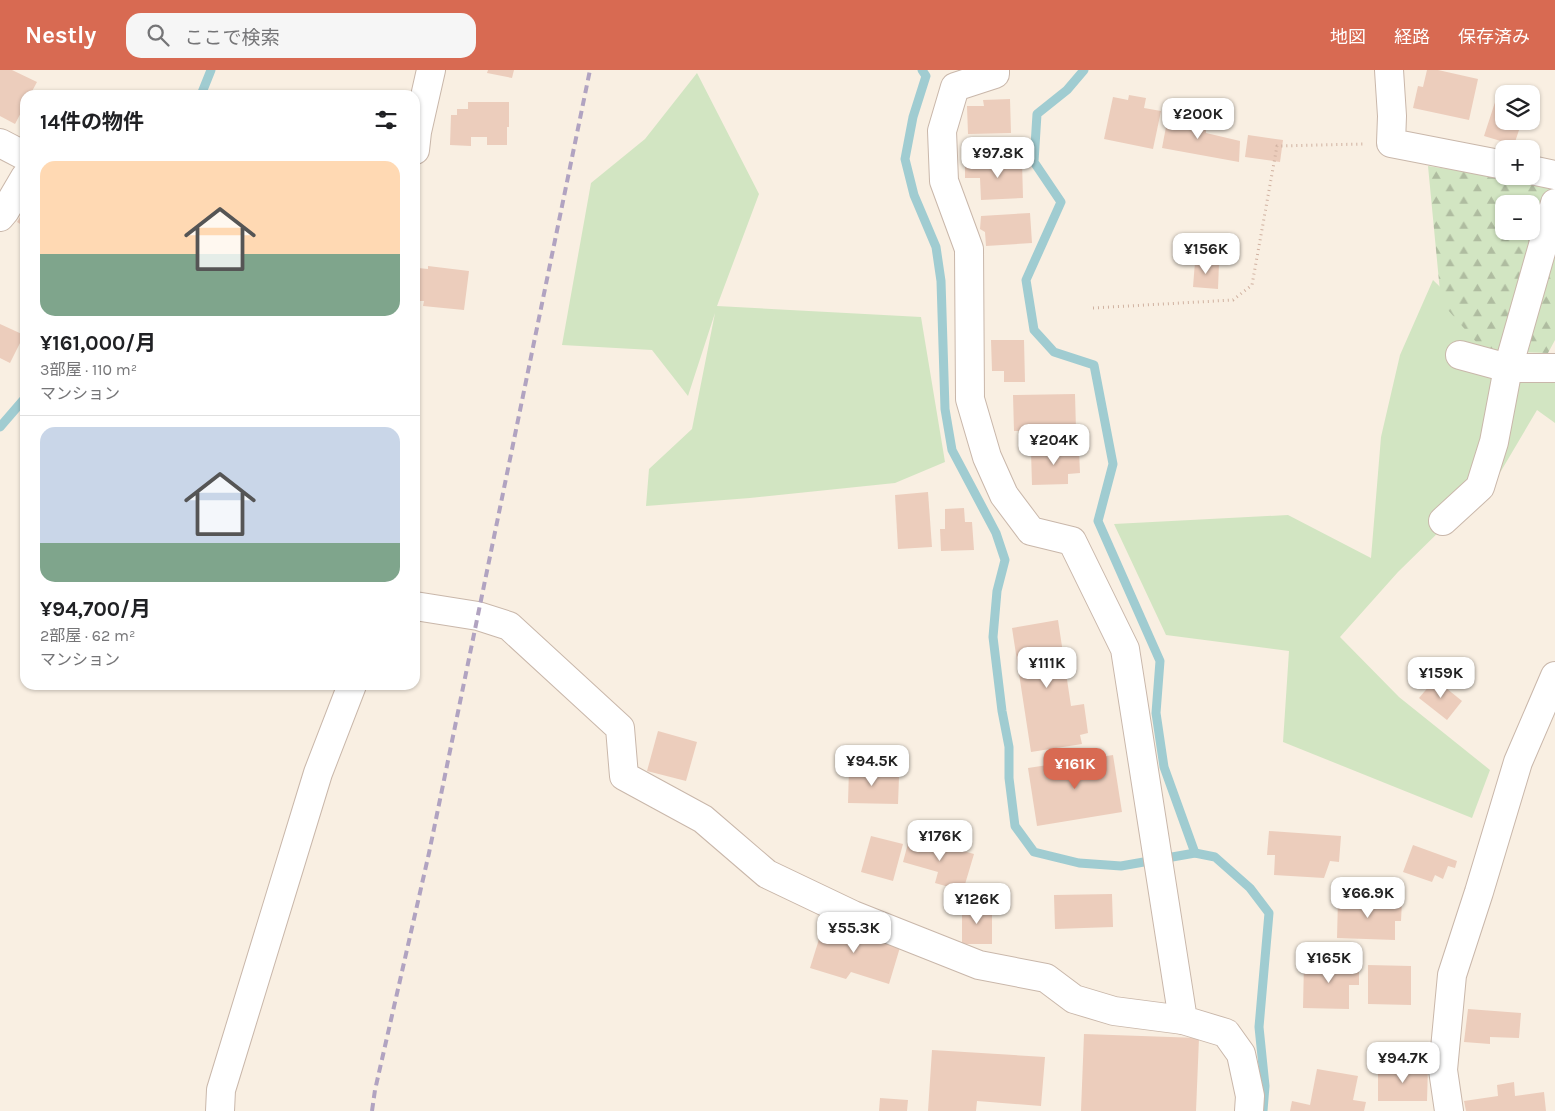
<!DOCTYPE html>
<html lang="ja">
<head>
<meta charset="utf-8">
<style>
  body { margin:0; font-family:Karla,"Noto Sans JP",sans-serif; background:#f6f6f6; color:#202124; height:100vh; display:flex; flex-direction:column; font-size:19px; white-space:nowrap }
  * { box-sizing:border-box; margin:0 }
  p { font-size:16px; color:#757577 }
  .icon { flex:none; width:28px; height:28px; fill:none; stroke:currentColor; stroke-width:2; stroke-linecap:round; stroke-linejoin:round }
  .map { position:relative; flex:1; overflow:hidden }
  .panel { position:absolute; left:20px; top:20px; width:400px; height:600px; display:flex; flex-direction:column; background:#fff; border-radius:15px; box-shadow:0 1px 4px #0004 }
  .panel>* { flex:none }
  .controls { position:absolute; left:1495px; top:15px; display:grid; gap:10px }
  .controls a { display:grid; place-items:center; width:45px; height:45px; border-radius:10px; background:#fff; box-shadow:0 1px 4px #0004; font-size:25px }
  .price { position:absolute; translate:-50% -42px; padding:0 11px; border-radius:10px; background:#fff; color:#222; font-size:16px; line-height:32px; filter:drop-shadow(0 1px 2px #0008) }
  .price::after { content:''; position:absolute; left:50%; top:30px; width:15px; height:11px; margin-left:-8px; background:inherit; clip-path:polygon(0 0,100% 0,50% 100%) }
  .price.current { background:#d86a52; color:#fff }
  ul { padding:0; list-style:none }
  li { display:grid; align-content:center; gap:10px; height:265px; padding:0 20px }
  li+li { border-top:1px solid #e0e0e0 }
  li span { display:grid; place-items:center; height:155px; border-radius:15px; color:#555 }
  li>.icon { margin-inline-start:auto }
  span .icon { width:90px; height:90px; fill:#fffc; stroke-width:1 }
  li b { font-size:21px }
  h2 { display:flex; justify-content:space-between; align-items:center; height:60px; padding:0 20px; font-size:21px }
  header { display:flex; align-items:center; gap:30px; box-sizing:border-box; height:70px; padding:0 25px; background:#d86a52; color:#fff }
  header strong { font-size:24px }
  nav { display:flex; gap:28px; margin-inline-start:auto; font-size:18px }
  .search { width:350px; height:45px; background:#f6f6f6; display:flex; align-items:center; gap:12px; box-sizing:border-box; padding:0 18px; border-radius:15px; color:#757577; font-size:19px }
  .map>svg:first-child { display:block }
</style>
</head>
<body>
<header>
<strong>Nestly</strong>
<div class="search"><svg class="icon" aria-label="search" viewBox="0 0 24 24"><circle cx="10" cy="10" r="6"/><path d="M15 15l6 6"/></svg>ここで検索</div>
<nav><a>地図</a><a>経路</a><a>保存済み</a></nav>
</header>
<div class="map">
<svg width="1555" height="1041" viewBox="0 0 1555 1041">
  <defs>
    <pattern id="forest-firs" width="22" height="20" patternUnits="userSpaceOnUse" patternTransform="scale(1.25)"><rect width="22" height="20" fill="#d2e5c2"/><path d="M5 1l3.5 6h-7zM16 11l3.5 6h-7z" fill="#afbca0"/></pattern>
  </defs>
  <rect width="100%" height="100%" fill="#f9efe2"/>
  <g fill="#d2e5c2">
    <polygon points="697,3 759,124 717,236 921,247 945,392 895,413 750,428 646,436 649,399 692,359 715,243 688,326 652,280 562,275 591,113 645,69"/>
    <polygon points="1433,210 1516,291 1555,305 1555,353 1537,340 1501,401 1398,502 1340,567 1399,627 1490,700 1472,748 1283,672 1289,581 1166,565 1114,454 1288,445 1371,488 1381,367 1400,285"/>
  </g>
  <path fill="url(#forest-firs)" fill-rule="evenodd" d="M 1428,96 L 1555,115 L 1555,270 L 1548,283 L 1484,281 L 1441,232 ZM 1504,134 L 1531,134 L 1531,161 L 1504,161 Z"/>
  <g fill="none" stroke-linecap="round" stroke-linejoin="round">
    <g stroke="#a0ccd1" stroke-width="9">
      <polyline points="922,0 926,6 913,47 905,89 914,125 936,177 941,211 945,339 952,380 996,463 1005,490 997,521 993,567 1002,641 1009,677 1009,708 1015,756 1034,782 1079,793 1121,796 1195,783 1215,787 1250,818 1269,843 1259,957 1265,1016 1263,1041"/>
      <polyline points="1084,0 1067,20 1037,44 1034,92 1061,132 1026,210 1034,260 1054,282 1094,295 1113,394 1098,451 1160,591 1156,643 1164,697 1195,783"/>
      <polyline points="201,25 211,0"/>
      <polyline points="0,357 25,328"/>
    </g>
  </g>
  <g fill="#eccdbc">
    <polygon points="0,0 12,0 37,12 30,25 25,25 25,35 15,54 0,46"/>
    <polygon points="488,0 514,0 512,8 487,3"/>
    <polygon points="1427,0 1438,0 1478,9 1469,50 1413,38 1418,16 1423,17"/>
    <polygon points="1129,25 1146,28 1144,38 1161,41 1153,79 1104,69 1113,27 1128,30"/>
    <polygon points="1497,26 1504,28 1504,51 1522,51 1514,75 1484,66"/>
    <polygon points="1010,29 1011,63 968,64 967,36 984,36 983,30"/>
    <polygon points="468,32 509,32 509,57 507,57 507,75 487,75 487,67 471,67 471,76 450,75 451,45 457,45 457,39 468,39"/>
    <polygon points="1169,41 1180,43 1179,48 1192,51 1192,56 1206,60 1206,63 1240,71 1239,92 1162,78"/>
    <polygon points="1248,65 1283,70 1280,92 1245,87"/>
    <polygon points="1022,91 1023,128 981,130 980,108 965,108 965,93"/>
    <polygon points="25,139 25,157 17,152"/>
    <polygon points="1030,143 1032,173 986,176 985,162 980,159 981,146"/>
    <polygon points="1195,192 1219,193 1218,219 1193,217"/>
    <polygon points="428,196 469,201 464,240 423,236 424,231 415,231 418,198 428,199"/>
    <polygon points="0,254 24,265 10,293 0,288"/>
    <polygon points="991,270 1024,270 1025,312 1004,312 1004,301 992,301"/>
    <polygon points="1075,324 1076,360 1014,361 1013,325"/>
    <polygon points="1079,380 1080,403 1068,404 1068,414 1032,415 1031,381"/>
    <polygon points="928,422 932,477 898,479 895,425"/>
    <polygon points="964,438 965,452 972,452 974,480 941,481 940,459 945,459 945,439"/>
    <polygon points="1058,550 1071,636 1084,634 1088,663 1080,665 1082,674 1031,682 1012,558"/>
    <polygon points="1435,609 1462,631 1447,650 1419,628"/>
    <polygon points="658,661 697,672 686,711 647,701"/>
    <polygon points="1113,685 1122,742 1037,756 1028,698"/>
    <polygon points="849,698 885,699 885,706 899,707 898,734 848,733"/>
    <polygon points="1269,761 1341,766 1339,792 1330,791 1324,808 1274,805 1275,785 1267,785"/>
    <polygon points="871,766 903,774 893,811 861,802"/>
    <polygon points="910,766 974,784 963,821 935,813 938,802 903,792"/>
    <polygon points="1413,775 1457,791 1455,798 1448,796 1443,809 1435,805 1432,812 1403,802"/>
    <polygon points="1112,824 1113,857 1055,859 1054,825"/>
    <polygon points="1338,829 1402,831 1401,851 1395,851 1395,870 1337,868"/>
    <rect x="962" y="836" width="30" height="38"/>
    <polygon points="825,850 901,874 889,914 851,902 846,909 810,898"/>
    <polygon points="1304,892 1359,893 1359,915 1349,915 1349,939 1303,938"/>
    <polygon points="1368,895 1411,896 1411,935 1368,934"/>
    <polygon points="1468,939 1521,943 1519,968 1490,967 1490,974 1464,972"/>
    <polygon points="1084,964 1199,968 1196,1041 1081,1041"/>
    <polygon points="932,980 1045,987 1041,1036 977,1031 976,1041 928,1041"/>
    <polygon points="1378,996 1428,997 1427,1031 1378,1031"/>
    <polygon points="1317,999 1358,1006 1353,1030 1366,1032 1364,1041 1290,1041 1292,1031 1310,1035"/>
    <polygon points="1514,1012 1515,1026 1544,1022 1546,1041 1466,1041 1464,1031 1498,1026 1497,1015"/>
    <polygon points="880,1028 908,1030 907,1041 879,1041"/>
  </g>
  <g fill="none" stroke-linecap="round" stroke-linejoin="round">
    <defs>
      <g id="street">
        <polyline points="995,0 995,4 955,17 942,61 944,111 969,179 970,329 987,387 1004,425 1031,461 1072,471 1125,579 1183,950 1226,963 1241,984 1250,1026 1249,1041"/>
        <polyline points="1389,0 1392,46 1391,73 1504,95"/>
        <polyline points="0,73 25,86"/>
        <polyline points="415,80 417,62 431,0"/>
        <polyline points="1531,100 1555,105"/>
        <polyline points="0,147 5,141 25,107"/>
        <polyline points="1460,285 1508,298 1555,298"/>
        <polyline points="1443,451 1480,417 1494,372 1508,298 1555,133"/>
        <polyline points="415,536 478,546 509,556 620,658 624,706 703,749 767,804 853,845 979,895 1046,908 1074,929 1114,941 1183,950"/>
        <polyline points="220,1041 221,1020 318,703 352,615"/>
        <polyline points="1449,1041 1443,1000 1452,905 1479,822 1518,692 1555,606"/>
      </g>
    </defs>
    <use href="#street" stroke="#c9b7aa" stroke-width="30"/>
    <polyline stroke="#d0b1a0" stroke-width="3" stroke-dasharray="1 4" stroke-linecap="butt" points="1093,238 1233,230 1252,215 1277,76 1363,74"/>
    <use href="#street" stroke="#fff" stroke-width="28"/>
    <polyline stroke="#b1a3c1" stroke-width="4" stroke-dasharray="8 5" stroke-linecap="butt" points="372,1041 375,1020 429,783 590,0"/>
  </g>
</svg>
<div class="controls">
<a><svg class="icon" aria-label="layers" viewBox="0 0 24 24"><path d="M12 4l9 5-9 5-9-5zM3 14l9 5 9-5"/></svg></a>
<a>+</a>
<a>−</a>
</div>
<b class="price" style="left:1198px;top:70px">¥200K</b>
<b class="price" style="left:998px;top:109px">¥97.8K</b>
<b class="price" style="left:1206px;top:205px">¥156K</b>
<b class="price" style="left:1054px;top:396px">¥204K</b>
<b class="price" style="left:1047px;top:619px">¥111K</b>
<b class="price" style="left:1441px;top:629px">¥159K</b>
<b class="price" style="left:872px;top:717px">¥94.5K</b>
<b class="price current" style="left:1075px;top:720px">¥161K</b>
<b class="price" style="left:940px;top:792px">¥176K</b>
<b class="price" style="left:1368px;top:849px">¥66.9K</b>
<b class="price" style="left:977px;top:855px">¥126K</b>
<b class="price" style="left:854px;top:884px">¥55.3K</b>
<b class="price" style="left:1329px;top:914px">¥165K</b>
<b class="price" style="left:1403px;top:1014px">¥94.7K</b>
<section class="panel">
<h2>14件の物件<svg class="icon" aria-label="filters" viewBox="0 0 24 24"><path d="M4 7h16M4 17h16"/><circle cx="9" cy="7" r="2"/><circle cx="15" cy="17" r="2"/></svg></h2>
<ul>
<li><span style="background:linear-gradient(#ffd9b3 60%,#7fa58c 0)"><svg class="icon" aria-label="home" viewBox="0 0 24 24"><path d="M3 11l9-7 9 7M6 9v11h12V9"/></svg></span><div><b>¥161,000/月</b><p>3部屋 · 110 m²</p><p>マンション</p></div></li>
<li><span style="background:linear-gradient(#c9d6e8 75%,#7fa58c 0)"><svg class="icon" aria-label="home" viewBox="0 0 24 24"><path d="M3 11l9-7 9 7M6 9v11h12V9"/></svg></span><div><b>¥94,700/月</b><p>2部屋 · 62 m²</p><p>マンション</p></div></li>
</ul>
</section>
</div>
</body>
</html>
